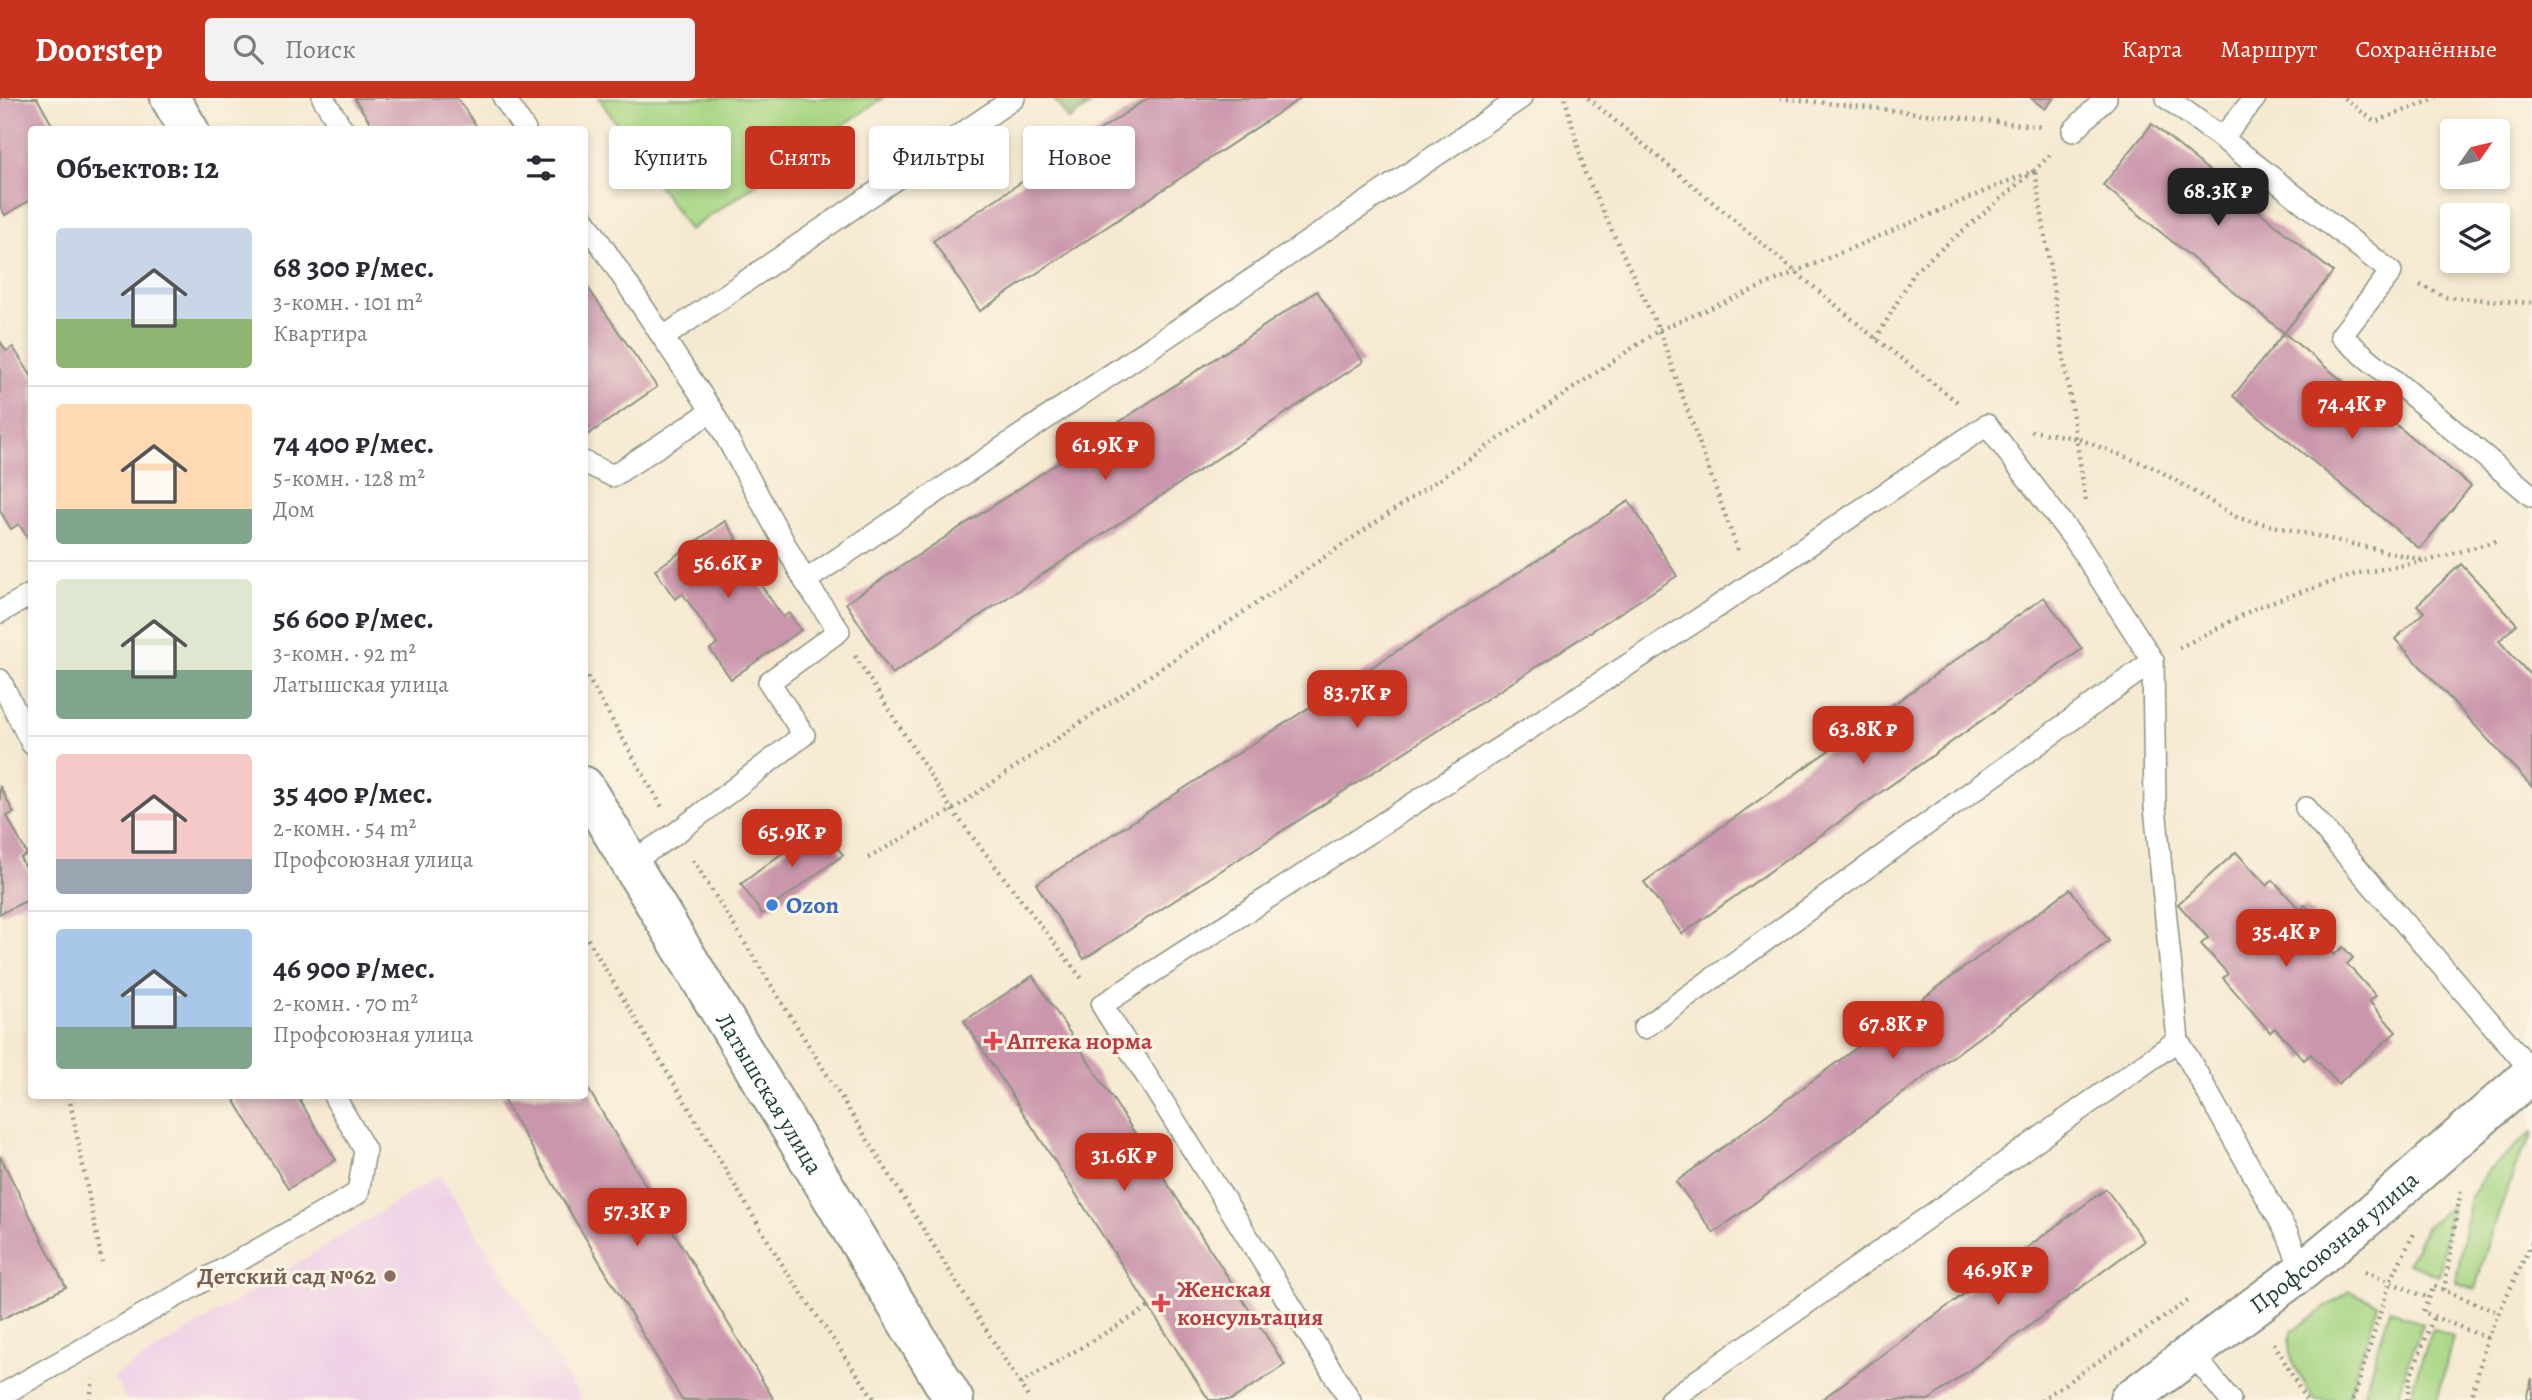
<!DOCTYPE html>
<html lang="ru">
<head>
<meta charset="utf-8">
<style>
  body { margin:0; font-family:Alegreya,serif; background:#f2f2f3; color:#2b2b33; height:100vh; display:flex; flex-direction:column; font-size:26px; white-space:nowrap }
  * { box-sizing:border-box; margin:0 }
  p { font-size:23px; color:#7c7c81 }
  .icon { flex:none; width:38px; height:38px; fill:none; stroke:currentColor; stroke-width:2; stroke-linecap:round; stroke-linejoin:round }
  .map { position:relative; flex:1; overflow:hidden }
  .details { position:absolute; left:28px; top:28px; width:560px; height:973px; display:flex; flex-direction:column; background:#fff; border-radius:7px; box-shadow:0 4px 10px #0003 }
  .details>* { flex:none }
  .guide { position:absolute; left:609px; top:28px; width:665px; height:63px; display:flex; gap:14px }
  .needle { width:46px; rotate:56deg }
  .fabs { position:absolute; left:2440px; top:21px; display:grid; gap:14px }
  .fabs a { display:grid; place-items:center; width:70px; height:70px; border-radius:7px; background:#fff; box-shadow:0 4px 10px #0003; font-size:35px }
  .price { position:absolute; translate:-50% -60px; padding:0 16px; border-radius:14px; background:#c8321e; color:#fff; font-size:23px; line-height:46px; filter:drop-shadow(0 2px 4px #0008) }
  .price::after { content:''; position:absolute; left:50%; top:42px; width:21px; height:16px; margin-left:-10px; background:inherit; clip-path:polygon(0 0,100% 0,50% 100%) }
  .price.selected { background:#222; color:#fff }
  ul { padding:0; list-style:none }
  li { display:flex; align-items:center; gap:21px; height:175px; padding:0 28px }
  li+li { border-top:2px solid #e1e1e2 }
  li span { display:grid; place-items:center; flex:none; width:196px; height:140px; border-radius:7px; color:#555 }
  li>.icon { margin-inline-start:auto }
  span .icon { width:84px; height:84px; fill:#fffc; stroke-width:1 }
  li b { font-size:30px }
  h2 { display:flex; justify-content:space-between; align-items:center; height:84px; padding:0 28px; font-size:30px }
  .chip { padding:0 24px; border-radius:7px; background:#fff; box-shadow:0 4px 10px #0003; font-size:24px; line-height:63px }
  .chip.selected { background:#c8321e; color:#fff }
  header { display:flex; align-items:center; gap:42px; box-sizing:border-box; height:98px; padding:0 35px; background:#c8321e; color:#fff }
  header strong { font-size:33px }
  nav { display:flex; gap:38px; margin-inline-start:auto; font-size:24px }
  .search { width:490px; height:63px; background:#f2f2f3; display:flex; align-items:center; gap:18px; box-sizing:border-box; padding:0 24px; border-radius:7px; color:#7c7c81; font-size:26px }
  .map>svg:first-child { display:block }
</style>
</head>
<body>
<header>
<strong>Doorstep</strong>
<div class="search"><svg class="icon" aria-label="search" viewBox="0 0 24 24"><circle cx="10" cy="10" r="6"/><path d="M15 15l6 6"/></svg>Поиск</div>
<nav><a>Карта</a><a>Маршрут</a><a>Сохранённые</a></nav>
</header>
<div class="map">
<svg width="2532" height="1302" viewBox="0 0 2532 1302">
  <defs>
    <pattern id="forest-firs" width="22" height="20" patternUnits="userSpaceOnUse" patternTransform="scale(1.75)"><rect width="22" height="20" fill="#84b670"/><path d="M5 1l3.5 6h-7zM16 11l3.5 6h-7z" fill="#6b955d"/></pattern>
  </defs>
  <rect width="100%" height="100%" fill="#fcf5e5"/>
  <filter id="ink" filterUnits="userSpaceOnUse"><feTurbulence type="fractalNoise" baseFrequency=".0143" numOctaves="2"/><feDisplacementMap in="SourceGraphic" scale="14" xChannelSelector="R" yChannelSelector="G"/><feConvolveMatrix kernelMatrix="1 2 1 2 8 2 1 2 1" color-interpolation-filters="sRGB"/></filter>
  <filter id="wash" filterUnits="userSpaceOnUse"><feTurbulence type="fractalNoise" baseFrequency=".00686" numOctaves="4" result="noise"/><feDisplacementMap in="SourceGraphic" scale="28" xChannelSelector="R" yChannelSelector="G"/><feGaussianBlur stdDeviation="1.57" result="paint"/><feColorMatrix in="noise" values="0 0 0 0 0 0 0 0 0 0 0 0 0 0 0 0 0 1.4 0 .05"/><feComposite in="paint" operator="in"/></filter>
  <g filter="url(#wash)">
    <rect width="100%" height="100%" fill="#f6e9d1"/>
    <polygon fill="#efd0e7" points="440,1077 582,1302 127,1302 113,1279"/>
    <g fill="#a6d582" stroke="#62895b" stroke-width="2">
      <polygon points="599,0 883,0 689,132"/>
      <path d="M 2532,1034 C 2532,1045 2522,1052 2518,1063 C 2502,1106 2486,1148 2475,1192 L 2456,1184 L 2470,1099 L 2488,1073 Z"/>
      <polygon points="2451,1109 2439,1178 2408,1165 2427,1127"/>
      <path d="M 2349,1193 L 2378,1206 L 2347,1302 L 2314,1302 C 2304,1282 2281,1256 2292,1233 Z"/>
      <polygon points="2390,1211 2423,1226 2403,1278 2399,1302 2362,1302"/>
      <polygon points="2433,1230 2453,1239 2437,1302 2412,1302 2414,1283"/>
    </g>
    <polygon fill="url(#forest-firs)" stroke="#527a52" stroke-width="2" points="1053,0 1100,0 1069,22"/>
    <g id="blocks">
      <g fill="#ca96ac">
        <polygon points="0,0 37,0 55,32 32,32 32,101 5,117 0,108"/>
        <polygon points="354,0 457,0 479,32 375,32"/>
        <polygon points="1148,0 1301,0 980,213 933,143"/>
        <polygon points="2031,0 2054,0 2045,11"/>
        <polygon points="2152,26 2333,174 2284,235 2103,87"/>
        <polygon points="584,184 657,289 586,338 584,335"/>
        <polygon points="1317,193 1363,264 892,576 846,505"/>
        <polygon points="2284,235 2471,388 2420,451 2233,298"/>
        <polygon points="0,243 6,253 13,249 32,279 32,447 19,426 11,431 0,413"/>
        <polygon points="1629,403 1677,478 1084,861 1036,786"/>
        <polygon points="725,423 737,441 732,445 783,519 789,515 801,532 731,581 710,551 717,546 683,496 675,501 655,472"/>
        <polygon points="2461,466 2517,526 2499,543 2532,579 2532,689 2395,541 2424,514 2417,507"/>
        <polygon points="2044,499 2082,551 1682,836 1644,784"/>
        <polygon points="0,688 14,715 7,718 27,756 20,760 32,782 32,800 0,816"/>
        <polygon points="820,727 843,757 762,816 741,786"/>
        <polygon points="2236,754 2267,788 2273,782 2300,812 2305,807 2315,818 2306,826 2334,857 2343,849 2353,860 2347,866 2376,898 2369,903 2396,934 2338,986 2311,956 2304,962 2275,930 2270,934 2223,880 2228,876 2201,846 2208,840 2178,806"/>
        <polygon points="2070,791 2109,843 1714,1135 1676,1084"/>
        <polygon points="1033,878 1285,1267 1231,1302 1209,1302 964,923"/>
        <polygon points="584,984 774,1302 682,1302 501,998 584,998"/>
        <polygon points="232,998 297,998 336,1062 288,1091"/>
        <polygon points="0,1058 66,1189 0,1222"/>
        <polygon points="2106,1091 2144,1143 1929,1302 1821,1302"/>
        <polygon points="2532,1280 2532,1302 2526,1302 2528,1293"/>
      </g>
    </g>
  </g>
  <g filter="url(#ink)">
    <use href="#blocks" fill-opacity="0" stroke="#8a9382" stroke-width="2"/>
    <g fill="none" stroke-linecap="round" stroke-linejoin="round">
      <defs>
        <g id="lane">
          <polyline points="323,0 343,32"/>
          <polyline points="504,0 525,32"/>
          <polyline points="2167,0 2222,40 2391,174 2341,238 2532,398"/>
          <polyline points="2073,33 2106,0"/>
          <polyline points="2222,40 2255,0"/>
          <polyline points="584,121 712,313 613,378 584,364"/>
          <polyline points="664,239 1014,0"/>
          <polyline points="712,313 805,483"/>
          <polyline points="0,514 32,496"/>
          <polyline points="0,582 32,646"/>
          <polyline points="2306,710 2532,973"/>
          <polyline points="630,765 676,735 804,637 769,584 839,533 805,483 1521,0"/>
          <polyline points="1644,930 2153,563 2155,709 2178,942 2288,1137 2302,1173"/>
          <polyline points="2192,1255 2230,1302"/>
          <polyline points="0,1298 358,1095 365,1052 334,998"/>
          <polyline points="1350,1302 1102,907 1702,519 1987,327 2080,449 2153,563"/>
          <polyline points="1670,1302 2178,942"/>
        </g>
        <g id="secondary">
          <polyline points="170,0 189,32"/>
          <path id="s1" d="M 584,688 L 954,1302"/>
          <path id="s2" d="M 2129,1302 L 2302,1173 L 2370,1117 L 2532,975"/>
        </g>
      </defs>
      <use href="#lane" stroke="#8a9382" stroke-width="24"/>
      <use href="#secondary" stroke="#8a9382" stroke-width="42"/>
      <g stroke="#8a9382" stroke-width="4.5" stroke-dasharray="2 5" stroke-linecap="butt">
        <polyline points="1565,0 1585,75 1659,232 1739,456"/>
        <polyline points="1588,0 1876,241 1960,306"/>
        <polyline points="1780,0 2044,29"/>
        <polyline points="2344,0 2375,24 2437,0"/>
        <polyline points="2420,187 2446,199 2532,205"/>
        <polyline points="1876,241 1915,173 2035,72 2086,404"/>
        <polyline points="2031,333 2076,340 2155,370 2238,420 2427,463 2497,443"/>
        <polyline points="2179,550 2262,507 2359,475 2423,464"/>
        <polyline points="855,558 952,712 1083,882"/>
        <polyline points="584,573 662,709"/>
        <polyline points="868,760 952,712 1659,232 2035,72 2053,54"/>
        <polyline points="693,762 1030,1302"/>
        <polyline points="584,835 786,1173 875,1302"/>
        <polyline points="69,998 102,1164"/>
        <polyline points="2365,1174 2429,1200"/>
        <polyline points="2444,1192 2461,1091"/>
        <polyline points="2487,1240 2423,1214 2434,1188 2497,1214"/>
        <polyline points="2274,1245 2306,1302"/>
        <polyline points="1020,1286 1149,1209"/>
        <polyline points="90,1302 93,1281"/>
        <polyline points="2041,1302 2188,1203"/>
        <polyline points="2353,1302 2390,1184 2415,1133"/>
        <polyline points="2407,1302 2410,1280 2434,1218"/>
        <polyline points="2471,1302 2487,1240 2532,1144"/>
      </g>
      <use href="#lane" stroke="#fff" stroke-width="21"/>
      <use href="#secondary" stroke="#fff" stroke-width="38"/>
    </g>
  </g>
  <circle fill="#3f7fe0" stroke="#fcf5e5" stroke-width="2.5" cx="772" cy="807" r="7"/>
  <g fill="#e0444e" stroke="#fcf5e5" stroke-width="2.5">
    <path d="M989.5 932.5h7v7h7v7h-7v7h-7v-7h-7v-7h7z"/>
    <path d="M1157.5 1194.5h7v7h7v7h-7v7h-7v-7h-7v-7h7z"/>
  </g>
  <circle fill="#8d6e63" stroke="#fcf5e5" stroke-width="2.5" cx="390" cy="1178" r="7"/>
  <g text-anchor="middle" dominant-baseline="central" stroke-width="6" stroke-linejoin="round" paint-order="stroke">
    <g font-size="24" font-weight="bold" fill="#366cbe" stroke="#fcf5e5" text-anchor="start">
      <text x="786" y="807">Ozon</text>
    </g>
    <g font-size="24" font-weight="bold" fill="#be3a42" stroke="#fcf5e5" text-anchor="start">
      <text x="1007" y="943">Аптека норма</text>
      <text x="1177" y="1191">Женская<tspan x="1177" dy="28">консультация</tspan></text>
    </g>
    <g font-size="24" fill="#1f3d34" stroke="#fcf5e5">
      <text stroke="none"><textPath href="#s1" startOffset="359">Латышская улица</textPath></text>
      <text stroke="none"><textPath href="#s2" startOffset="259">Профсоюзная улица</textPath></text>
    </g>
    <g font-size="24" font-weight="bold" fill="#785e54" stroke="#fcf5e5" text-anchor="end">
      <text x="376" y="1178">Детский сад №62</text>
    </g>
  </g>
</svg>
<div class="fabs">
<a><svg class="needle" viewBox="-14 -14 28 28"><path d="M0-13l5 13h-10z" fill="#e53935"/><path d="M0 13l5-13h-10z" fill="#7c7c81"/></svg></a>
<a><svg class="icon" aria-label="layers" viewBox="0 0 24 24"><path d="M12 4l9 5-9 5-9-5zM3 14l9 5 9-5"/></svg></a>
</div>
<b class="price selected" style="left:2218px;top:130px">68.3K ₽</b>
<b class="price" style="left:2352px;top:343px">74.4K ₽</b>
<b class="price" style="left:1105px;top:384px">61.9K ₽</b>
<b class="price" style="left:728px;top:502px">56.6K ₽</b>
<b class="price" style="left:1357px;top:632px">83.7K ₽</b>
<b class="price" style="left:1863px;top:668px">63.8K ₽</b>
<b class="price" style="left:792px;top:771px">65.9K ₽</b>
<b class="price" style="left:2286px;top:871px">35.4K ₽</b>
<b class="price" style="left:1893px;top:963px">67.8K ₽</b>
<b class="price" style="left:1124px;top:1095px">31.6K ₽</b>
<b class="price" style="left:637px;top:1150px">57.3K ₽</b>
<b class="price" style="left:1998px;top:1209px">46.9K ₽</b>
<div class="guide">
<a class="chip">Купить</a>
<a class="chip selected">Снять</a>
<a class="chip">Фильтры</a>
<a class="chip">Новое</a>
</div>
<section class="details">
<h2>Объектов: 12<svg class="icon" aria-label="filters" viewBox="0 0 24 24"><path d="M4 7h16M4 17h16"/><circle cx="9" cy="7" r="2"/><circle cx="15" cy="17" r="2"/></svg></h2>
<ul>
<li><span style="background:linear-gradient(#c9d6e8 65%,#8fb573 0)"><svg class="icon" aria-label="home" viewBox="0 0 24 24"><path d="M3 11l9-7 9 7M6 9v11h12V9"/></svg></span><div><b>68 300 ₽/мес.</b><p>3-комн. · 101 m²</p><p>Квартира</p></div></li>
<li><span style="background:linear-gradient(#ffd9b3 75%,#7fa58c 0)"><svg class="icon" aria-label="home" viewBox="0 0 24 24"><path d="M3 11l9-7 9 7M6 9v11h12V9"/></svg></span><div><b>74 400 ₽/мес.</b><p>5-комн. · 128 m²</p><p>Дом</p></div></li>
<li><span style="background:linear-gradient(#dfe7d0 65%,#7fa58c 0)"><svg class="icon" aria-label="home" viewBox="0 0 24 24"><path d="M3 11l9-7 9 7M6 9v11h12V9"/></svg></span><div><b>56 600 ₽/мес.</b><p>3-комн. · 92 m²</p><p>Латышская улица</p></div></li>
<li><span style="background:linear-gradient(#f6c9c9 75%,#9aa5b1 0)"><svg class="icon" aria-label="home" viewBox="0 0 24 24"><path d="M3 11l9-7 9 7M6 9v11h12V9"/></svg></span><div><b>35 400 ₽/мес.</b><p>2-комн. · 54 m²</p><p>Профсоюзная улица</p></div></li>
<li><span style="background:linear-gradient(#a9c7e8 70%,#7fa58c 0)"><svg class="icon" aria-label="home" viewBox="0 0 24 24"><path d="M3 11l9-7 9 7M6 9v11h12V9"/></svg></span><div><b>46 900 ₽/мес.</b><p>2-комн. · 70 m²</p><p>Профсоюзная улица</p></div></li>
</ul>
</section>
</div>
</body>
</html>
